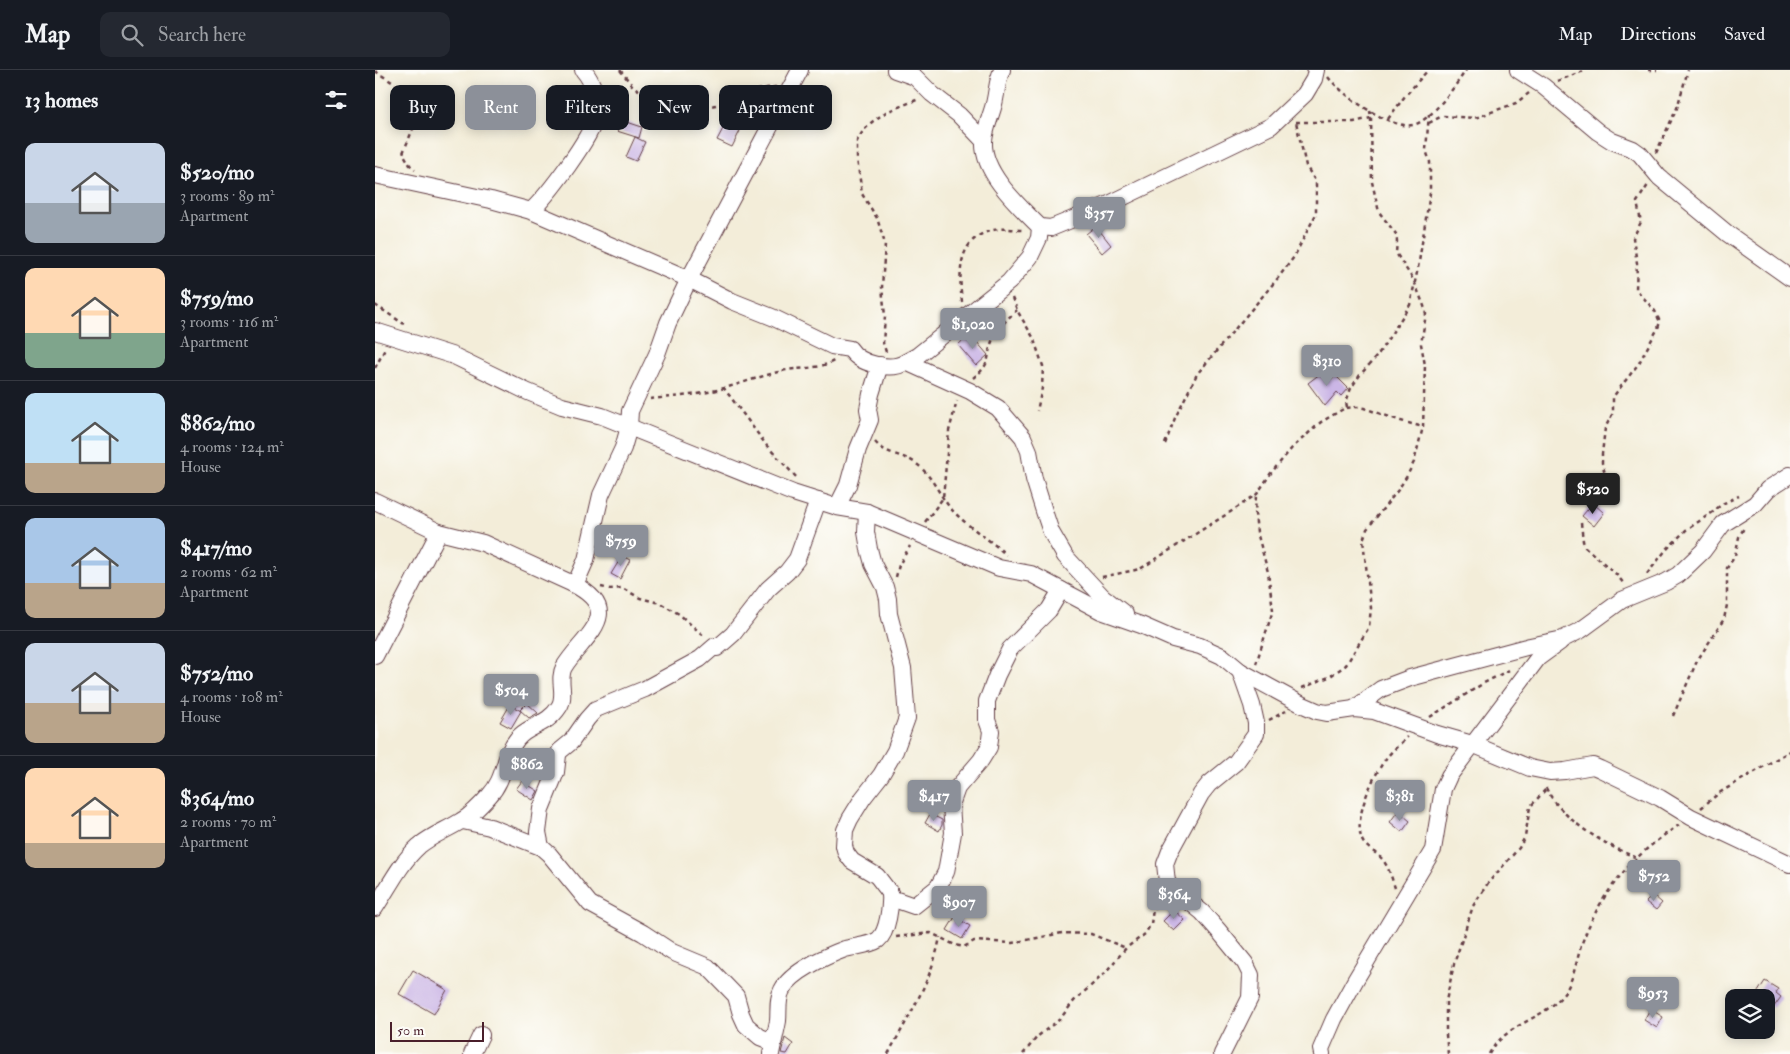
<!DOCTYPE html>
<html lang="en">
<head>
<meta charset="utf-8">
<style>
  body { margin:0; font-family:"IM FELL Double Pica",serif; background:#242831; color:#f1f3f6; height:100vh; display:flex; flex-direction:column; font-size:19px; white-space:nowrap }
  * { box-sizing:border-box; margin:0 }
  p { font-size:16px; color:#9ea1a6 }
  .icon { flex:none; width:28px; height:28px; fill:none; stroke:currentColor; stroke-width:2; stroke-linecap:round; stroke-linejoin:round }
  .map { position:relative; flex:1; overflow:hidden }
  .sheet { display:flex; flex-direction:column; background:#171b24; width:375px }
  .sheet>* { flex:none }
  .hud { position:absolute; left:15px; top:15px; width:475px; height:45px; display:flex; gap:10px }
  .fabs { position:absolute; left:1350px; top:919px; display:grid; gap:10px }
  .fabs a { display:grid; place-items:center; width:50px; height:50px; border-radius:10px; background:#171b24; box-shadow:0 2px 12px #0003; font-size:25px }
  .scale { position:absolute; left:15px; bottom:12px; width:94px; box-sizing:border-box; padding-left:5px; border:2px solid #4a1f2b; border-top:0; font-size:14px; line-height:18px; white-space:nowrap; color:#4a1f2b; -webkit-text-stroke:4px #fdfcf7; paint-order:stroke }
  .price { position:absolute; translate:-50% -42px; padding:0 11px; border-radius:5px; background:#8c9099; color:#fff; font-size:16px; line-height:32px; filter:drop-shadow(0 1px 2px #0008) }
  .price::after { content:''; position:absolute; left:50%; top:30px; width:15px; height:11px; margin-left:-8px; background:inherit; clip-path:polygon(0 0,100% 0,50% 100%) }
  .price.selected { background:#222; color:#fff }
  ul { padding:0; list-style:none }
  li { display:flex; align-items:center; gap:15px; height:125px; padding:0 25px }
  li+li { border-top:1px solid #363941 }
  li span { display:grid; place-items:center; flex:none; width:140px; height:100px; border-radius:10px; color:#555 }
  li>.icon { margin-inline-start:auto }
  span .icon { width:60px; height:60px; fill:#fffc; stroke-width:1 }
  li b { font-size:21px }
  h2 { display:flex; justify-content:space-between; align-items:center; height:60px; padding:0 25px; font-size:21px }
  .pill { padding:0 18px; border-radius:10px; background:#171b24; box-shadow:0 2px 12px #0003; font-size:18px; line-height:45px }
  .pill.selected { background:#8c9099; color:#fff }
  header { display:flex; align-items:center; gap:30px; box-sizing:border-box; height:70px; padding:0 25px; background:#171b24; border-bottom:1px solid #363941 }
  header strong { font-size:24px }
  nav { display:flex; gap:28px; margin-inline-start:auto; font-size:18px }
  .search { width:350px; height:45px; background:#242831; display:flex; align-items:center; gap:12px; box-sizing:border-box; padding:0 18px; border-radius:10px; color:#9ea1a6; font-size:19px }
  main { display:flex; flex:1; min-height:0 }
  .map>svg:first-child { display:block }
</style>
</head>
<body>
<header>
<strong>Map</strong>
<div class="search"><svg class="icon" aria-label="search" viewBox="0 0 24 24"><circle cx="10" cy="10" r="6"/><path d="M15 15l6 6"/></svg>Search here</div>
<nav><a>Map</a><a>Directions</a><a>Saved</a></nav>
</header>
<main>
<section class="sheet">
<h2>13 homes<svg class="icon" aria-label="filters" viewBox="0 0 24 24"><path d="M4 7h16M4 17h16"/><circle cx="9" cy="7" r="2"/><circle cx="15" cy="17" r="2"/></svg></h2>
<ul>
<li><span style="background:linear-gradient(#c9d6e8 60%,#9aa5b1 0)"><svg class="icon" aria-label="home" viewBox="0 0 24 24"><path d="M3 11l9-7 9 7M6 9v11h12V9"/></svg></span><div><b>$520/mo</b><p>3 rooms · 89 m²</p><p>Apartment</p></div></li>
<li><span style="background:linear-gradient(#ffd9b3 65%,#7fa58c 0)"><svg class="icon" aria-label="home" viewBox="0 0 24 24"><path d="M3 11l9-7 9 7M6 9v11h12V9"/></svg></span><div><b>$759/mo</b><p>3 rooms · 116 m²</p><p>Apartment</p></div></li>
<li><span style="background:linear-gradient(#bfe0f5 70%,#b9a48a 0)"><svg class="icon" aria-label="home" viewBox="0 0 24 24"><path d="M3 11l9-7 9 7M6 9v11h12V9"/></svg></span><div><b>$862/mo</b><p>4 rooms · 124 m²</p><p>House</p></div></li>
<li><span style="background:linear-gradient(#a9c7e8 65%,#b9a48a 0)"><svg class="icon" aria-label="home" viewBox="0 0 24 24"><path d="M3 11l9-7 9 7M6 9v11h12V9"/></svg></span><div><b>$417/mo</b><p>2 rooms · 62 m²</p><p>Apartment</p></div></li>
<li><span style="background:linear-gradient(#c9d6e8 60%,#b9a48a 0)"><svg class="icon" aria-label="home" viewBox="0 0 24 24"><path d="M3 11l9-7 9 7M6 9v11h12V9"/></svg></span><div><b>$752/mo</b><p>4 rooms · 108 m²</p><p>House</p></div></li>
<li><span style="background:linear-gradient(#ffd9b3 75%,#b9a48a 0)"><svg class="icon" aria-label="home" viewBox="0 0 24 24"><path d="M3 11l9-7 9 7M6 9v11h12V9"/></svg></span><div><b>$364/mo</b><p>2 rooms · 70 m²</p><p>Apartment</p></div></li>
</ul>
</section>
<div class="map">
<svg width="1415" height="984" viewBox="0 0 1415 984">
  <rect width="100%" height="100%" fill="#fdfcf7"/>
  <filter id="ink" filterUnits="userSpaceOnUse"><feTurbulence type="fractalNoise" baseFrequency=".02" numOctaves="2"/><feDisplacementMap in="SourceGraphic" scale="10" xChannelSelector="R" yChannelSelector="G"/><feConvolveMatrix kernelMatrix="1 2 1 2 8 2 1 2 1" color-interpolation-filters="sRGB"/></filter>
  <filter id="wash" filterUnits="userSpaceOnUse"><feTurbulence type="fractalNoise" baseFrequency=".0096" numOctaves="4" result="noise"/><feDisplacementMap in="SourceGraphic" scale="20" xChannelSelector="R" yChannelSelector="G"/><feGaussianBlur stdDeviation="1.12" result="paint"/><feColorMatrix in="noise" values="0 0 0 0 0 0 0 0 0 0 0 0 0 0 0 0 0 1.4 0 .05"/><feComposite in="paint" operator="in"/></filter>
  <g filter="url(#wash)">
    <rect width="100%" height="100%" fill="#f3edd9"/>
    <g id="blocks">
      <g fill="#cbb6e6">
        <polygon points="246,50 267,57 264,68 242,61"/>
        <polygon points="351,53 365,61 357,77 342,70"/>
        <polygon points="260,67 270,72 261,91 251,87"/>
        <polygon points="721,156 736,175 727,183 711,164"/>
        <polygon points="595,264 613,285 601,296 583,275"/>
        <polygon points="950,300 956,309 960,305 973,318 966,326 962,322 950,336 933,313"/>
        <polygon points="1218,433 1229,443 1219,456 1207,446"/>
        <polygon points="247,486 255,490 245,509 236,504"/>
        <polygon points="152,633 163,643 154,648 145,640"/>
        <polygon points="135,635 146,641 136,658 125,652"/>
        <polygon points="147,711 163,721 158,730 141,719"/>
        <polygon points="1023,741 1035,751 1027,762 1015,752"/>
        <polygon points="555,744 567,750 567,755 564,761 550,753"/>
        <polygon points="1278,825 1287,833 1281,840 1271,832"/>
        <polygon points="799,840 810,850 799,861 788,851"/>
        <polygon points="580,847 595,856 587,869 572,860"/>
        <polygon points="38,900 72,920 59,944 24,924"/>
        <polygon points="1390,911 1403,919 1401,923 1406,927 1398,938 1391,934 1391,928 1379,928"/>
        <polygon points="1275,939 1288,947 1282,958 1269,950"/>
        <polygon points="410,968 418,974 412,984 406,983"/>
      </g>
    </g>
  </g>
  <g filter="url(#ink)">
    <use href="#blocks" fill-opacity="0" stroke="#633e45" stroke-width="1"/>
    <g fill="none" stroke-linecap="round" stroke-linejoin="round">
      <defs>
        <g id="minor">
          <polyline points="520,0 540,7 557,24 584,45 609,71"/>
          <polyline points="1143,0 1168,16 1223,62 1237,71 1258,79 1265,84 1284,107 1353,164 1415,208"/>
          <path d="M 0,105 L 116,130 L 156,141 L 314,209 L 357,231 L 397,247 L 457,276 L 475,279 C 484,294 516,302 531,292 L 595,321 L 623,338 L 648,367 L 654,381 L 659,409 L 669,441 L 676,462 L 690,486 L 727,526 L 750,544"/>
          <path d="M 156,141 C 173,125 216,68 221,46 C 224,31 218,11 208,0"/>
          <polyline points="665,157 676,158 732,135 896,56 930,24 939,9 941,0"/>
          <polyline points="0,261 79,286 153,322 187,336 227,346 418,423 462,437 492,442 624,498 656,504 726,541 766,555 798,569 825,576 847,586 865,601 877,635 881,653 881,664 861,692 834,714 826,724 795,781 790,794 792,812 797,818 827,842 843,860 870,893 876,905 875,928 847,984"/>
          <path d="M 531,292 L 542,286 L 634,212 L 655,187 L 664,168 L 665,157 C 644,136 607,103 609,71 C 610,58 616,46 619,34 C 622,22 622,10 627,0"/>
          <path d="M 0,431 L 64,462 L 108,473 L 198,514 C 252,542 208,566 189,597 C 182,610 192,625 184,637 C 172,656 153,655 142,669 C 128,686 131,708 114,726 C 106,735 97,745 86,751 C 72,760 57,765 44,776 C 25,793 14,817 0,838"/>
          <polyline points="462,437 473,415 483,379 495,350 493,339 496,324 505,295"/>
          <polyline points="198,514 203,508 211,490 226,425 248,378 254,357 255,341 282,284 293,253 314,209 425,0"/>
          <polyline points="0,586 64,462"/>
          <polyline points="865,601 926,634 942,641 952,643 979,639 999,641 1062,664 1097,674 1155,698 1175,702 1190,701 1218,696 1225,699 1285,728 1316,747 1415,794"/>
          <polyline points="979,639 1006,619 1035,608 1155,576 1188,569 1206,560 1247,530 1291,512 1303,505 1328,481 1348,454 1380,434 1393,419 1415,405"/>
          <polyline points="88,751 115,757 166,777 174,784 215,834 268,863 297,882 333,897 361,926 366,944 371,955 385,967 398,972"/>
          <polyline points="166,777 163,762 166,739 181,702 183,685 185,681 196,672 212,649 221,639 270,619 325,589 340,576 342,578 358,564 393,519 412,502 422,489 443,431"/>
          <polyline points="515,823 516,828 539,836 563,817 571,802 578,763 576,735 582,718 606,690 614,677 616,661 612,650 612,631 622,605 635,579 674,540 686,520"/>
          <polyline points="97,984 106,965"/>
          <path d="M 396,984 C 398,973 401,962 403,951 C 404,941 402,929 407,920 C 416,902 451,886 470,879 C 480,876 493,876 503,870 C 513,862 516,835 515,823 L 502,806 L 477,791 L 471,783 L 469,776 L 470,760 L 475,749 L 488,728 L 506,705 L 520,681 L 532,648 L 528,598 L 514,544 L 513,529 L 510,517 L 498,494 L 494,479 L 491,462 L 492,442"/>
          <polyline points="947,984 946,979 959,949 981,909 1058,780 1068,719 1074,706 1163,588 1185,572"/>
        </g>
      </defs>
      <use href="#minor" stroke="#633e45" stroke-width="18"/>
      <g stroke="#633e45" stroke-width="2.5" stroke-dasharray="4 4" stroke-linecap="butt">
        <path d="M 245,0 C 249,5 253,10 257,15 C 280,35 324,42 353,32 C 371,26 381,18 401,17"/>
        <polyline points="1273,0 1282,0"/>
        <polyline points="0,1 20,14 26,21 31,27 36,39 39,56 28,83 35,95 40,99"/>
        <path d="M 953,7 C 966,24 1016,60 1038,55 C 1055,52 1082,14 1091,0"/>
        <polyline points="1182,11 1211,0"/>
        <polyline points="1013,49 1030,26 1053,0"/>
        <polyline points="921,52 979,52 996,48"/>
        <polyline points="1054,53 1067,46 1100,48 1141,33 1154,23"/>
        <polyline points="1281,83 1302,38 1313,0"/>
        <polyline points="637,228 643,242 658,267 668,296 667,318 662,341"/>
        <path d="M 587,232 C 583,197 584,164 625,159 C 633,158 641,160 649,160"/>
        <polyline points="0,235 29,254"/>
        <polyline points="511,282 508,273 510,246 507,217 510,174 502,148 487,124 482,89 482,71 488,61 497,52 511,42 544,29"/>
        <polyline points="0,298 10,279"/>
        <path d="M 598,308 C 620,291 609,287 619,267 C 625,256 633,248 642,240"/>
        <polyline points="348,317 392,376 423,409"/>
        <path d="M 275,329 C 295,327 314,326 333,322 C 358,317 382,307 407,301 C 424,297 445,300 460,290"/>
        <polyline points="972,337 971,332 976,318 985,305 1002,286 1035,235 1043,198 1055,123 1055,92 1051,80 1054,44"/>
        <path d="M 500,372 C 512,386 530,384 543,395 C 559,408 566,430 581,444 C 596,459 616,470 631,485"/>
        <polyline points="790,374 800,348 822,304 903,208 919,187 941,144 941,112 931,96 921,52"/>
        <polyline points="1234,417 1227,393 1227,384 1230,358 1238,343 1238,327 1264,293 1283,258 1285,252 1280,241 1261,219 1262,193 1258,168 1266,152 1262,132 1273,115"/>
        <polyline points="550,452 568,428 574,361 582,331"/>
        <polyline points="1206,453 1208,471 1210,477 1241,504 1250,515"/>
        <polyline points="1272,504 1291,480 1311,460 1338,442 1347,434 1364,426"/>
        <polyline points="521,507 524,495 535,476"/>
        <polyline points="727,507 765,499 860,439 882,424 896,403 917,378 946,352 970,338 983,337 989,338 1026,351 1048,357"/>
        <polyline points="226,517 235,519 247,518 265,528 285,533 304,544 330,567"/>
        <polyline points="881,594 898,540 893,502 882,462 880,444 881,425"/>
        <polyline points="927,618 954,607 971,595 994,557 996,538 988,470 992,459 1023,420 1032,406 1039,392 1048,357 1050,295 1046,274 1051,244 1049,236 1039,211 1021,183 1022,171 1021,164 1004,142 997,112 996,48 995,41"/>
        <polyline points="1298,646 1322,591 1349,549 1352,535 1352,498 1360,486 1364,467 1369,458"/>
        <polyline points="1055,647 1109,613 1136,599"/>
        <polyline points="894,650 911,641"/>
        <path d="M 1171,718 C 1187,750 1228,774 1260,787"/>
        <polyline points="1326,738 1344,723 1415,681"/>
        <path d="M 1020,818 C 1017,809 1014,798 1008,790 C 1002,783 993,779 988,772 C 976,751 999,703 1013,686 C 1019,679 1026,673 1032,667"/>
        <polyline points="521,867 556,863 580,875 589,877 599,871 637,873 687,863 716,864 751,878"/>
        <path d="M 513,984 C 534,946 557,910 565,867"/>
        <polyline points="648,984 663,966 685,949 699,931 729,904 751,878 770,864 776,854 778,839 787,828"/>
        <polyline points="1073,984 1071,965 1071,931 1079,894 1098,836 1113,813 1144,778 1150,767 1155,737 1171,719"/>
        <path d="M 1114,984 C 1131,953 1166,951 1187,926 C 1198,914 1202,888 1207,873 C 1226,821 1258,785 1304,755"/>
      </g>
      <use href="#minor" stroke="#fff" stroke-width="16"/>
    </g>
  </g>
</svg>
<div class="fabs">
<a><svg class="icon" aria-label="layers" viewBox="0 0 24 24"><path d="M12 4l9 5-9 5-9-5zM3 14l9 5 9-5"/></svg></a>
</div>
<div class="scale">50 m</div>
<b class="price" style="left:724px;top:169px">$357</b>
<b class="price" style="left:598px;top:280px">$1,020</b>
<b class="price" style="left:952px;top:317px">$310</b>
<b class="price selected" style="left:1218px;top:445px">$520</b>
<b class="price" style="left:246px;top:497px">$759</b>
<b class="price" style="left:136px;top:646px">$504</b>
<b class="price" style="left:152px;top:720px">$862</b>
<b class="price" style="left:559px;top:752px">$417</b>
<b class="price" style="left:1025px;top:752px">$381</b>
<b class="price" style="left:1279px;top:832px">$752</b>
<b class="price" style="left:799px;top:850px">$364</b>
<b class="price" style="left:584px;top:858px">$907</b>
<b class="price" style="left:1278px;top:949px">$953</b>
<div class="hud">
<a class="pill">Buy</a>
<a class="pill selected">Rent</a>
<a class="pill">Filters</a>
<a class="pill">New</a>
<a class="pill">Apartment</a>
</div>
</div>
</main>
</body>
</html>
